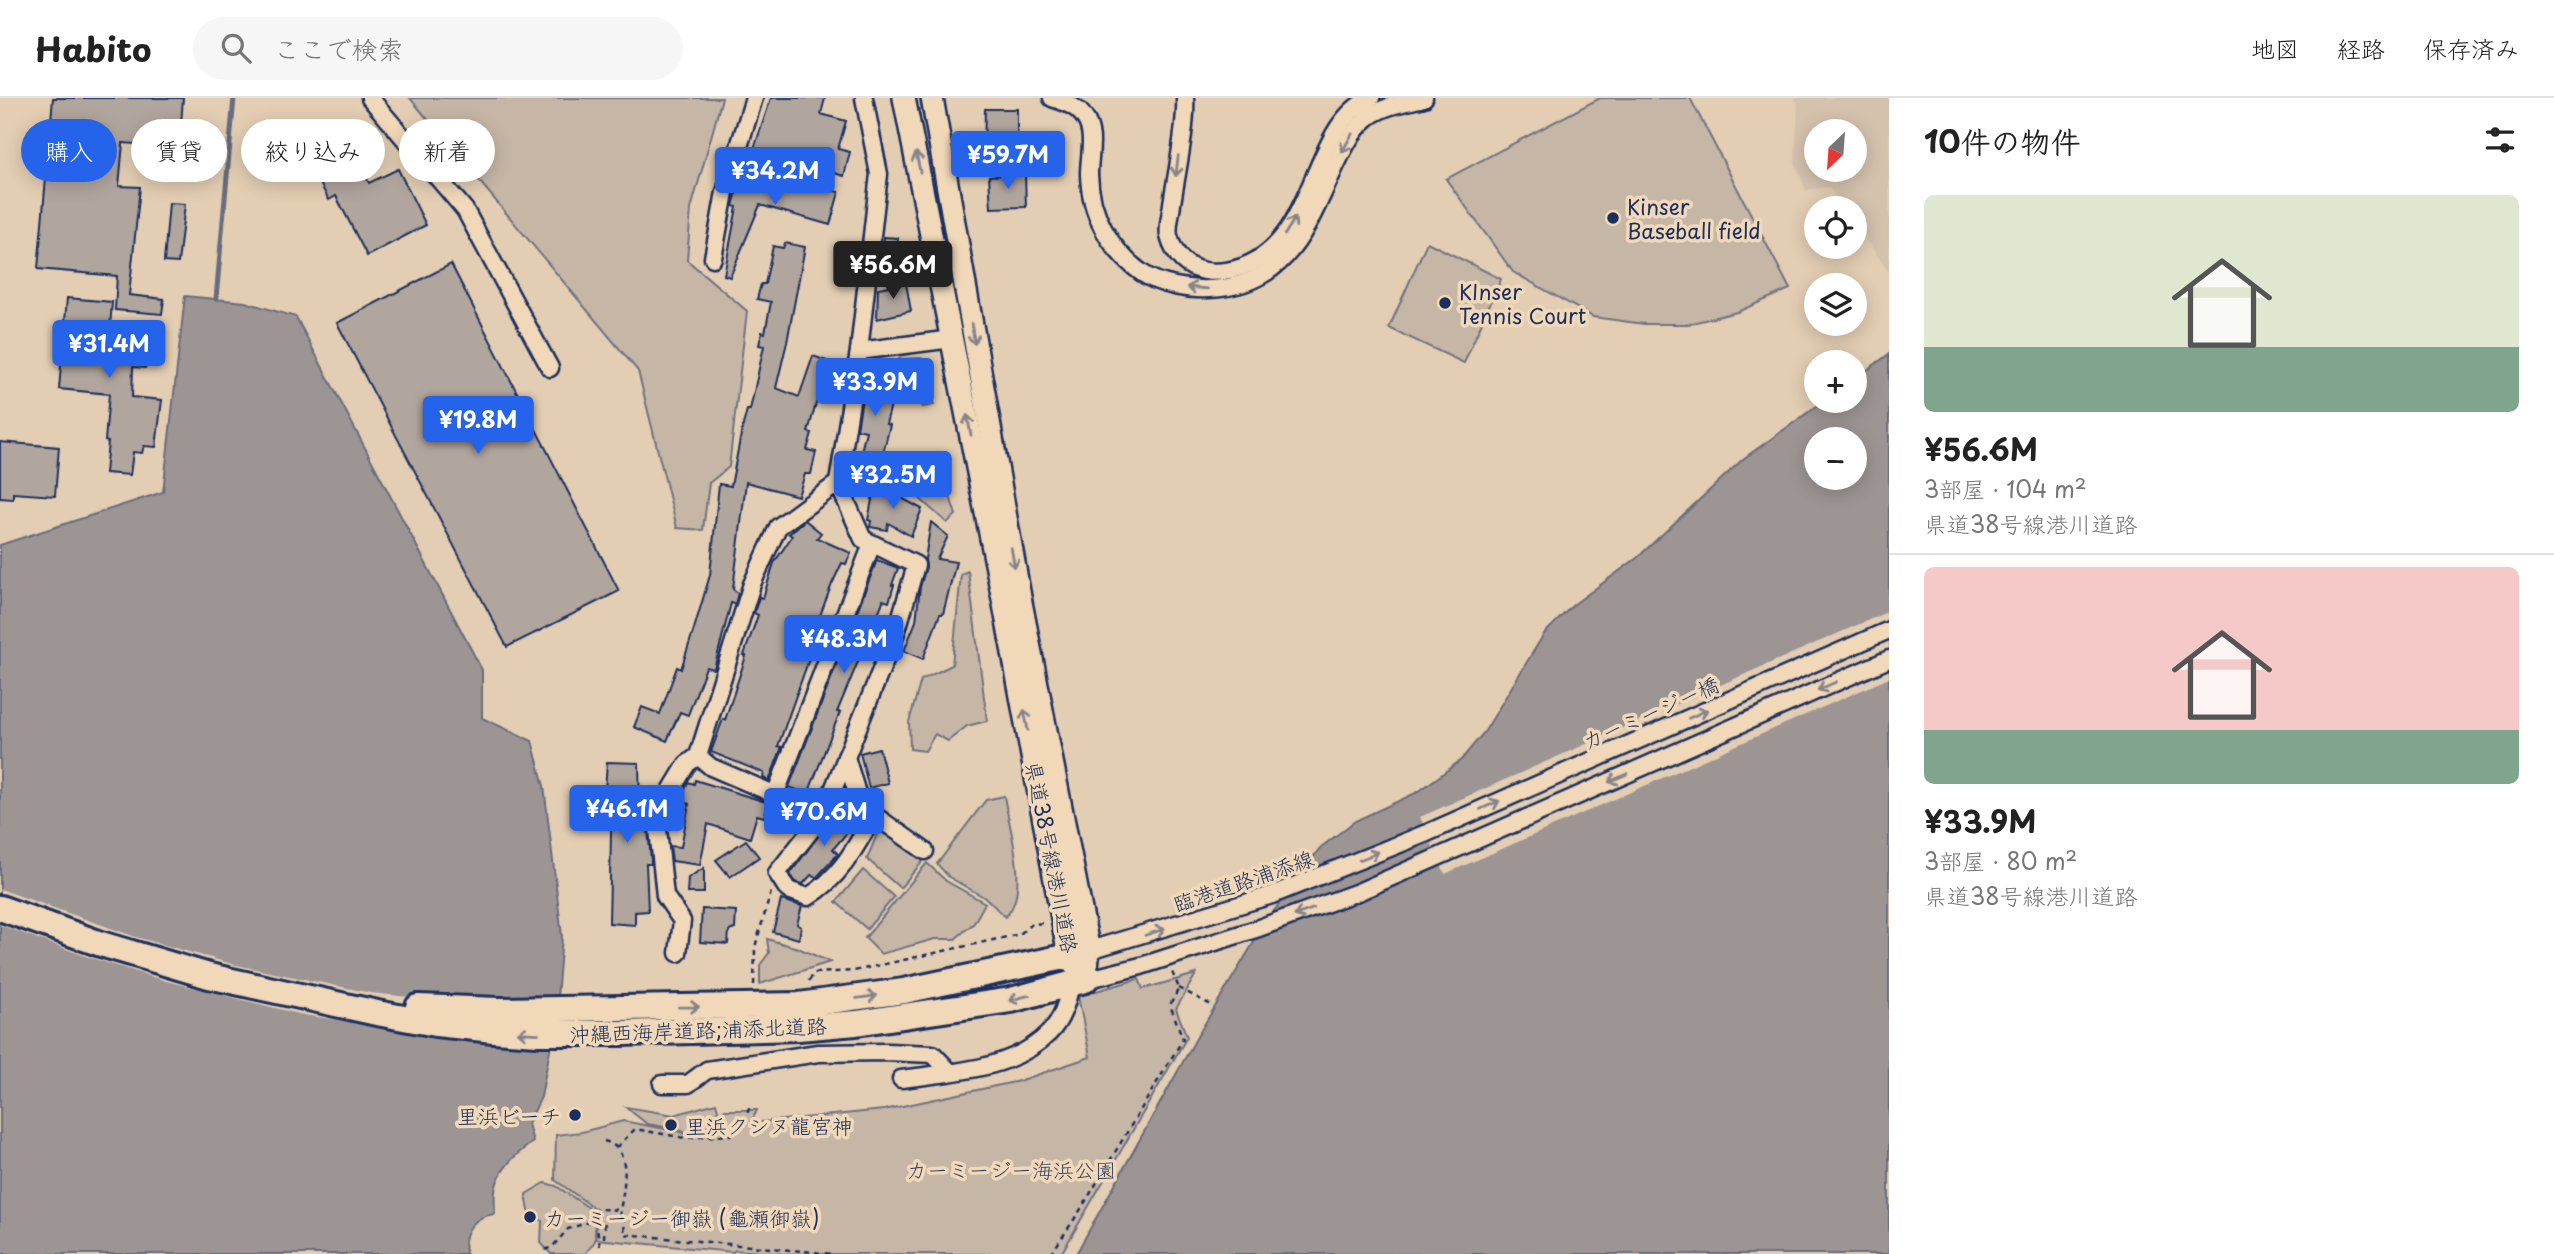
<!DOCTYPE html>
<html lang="ja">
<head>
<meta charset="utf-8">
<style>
  body { margin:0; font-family:"Playpen Sans","Klee One",sans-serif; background:#f6f6f6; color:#222; height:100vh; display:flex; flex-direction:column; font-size:26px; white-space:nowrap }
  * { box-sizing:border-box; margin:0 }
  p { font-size:23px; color:#767676 }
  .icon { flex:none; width:38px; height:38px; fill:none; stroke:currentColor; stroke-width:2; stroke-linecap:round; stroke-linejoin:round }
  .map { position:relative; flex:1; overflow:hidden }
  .drawer { display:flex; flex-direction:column; background:#fff; width:665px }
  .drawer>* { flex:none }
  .banner { position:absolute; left:21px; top:21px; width:665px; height:63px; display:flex; gap:14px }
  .needle { width:46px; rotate:205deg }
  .tools { position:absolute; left:1804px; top:21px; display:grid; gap:14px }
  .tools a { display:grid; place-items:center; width:63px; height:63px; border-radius:50%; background:#fff; box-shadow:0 4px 18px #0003; font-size:35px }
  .price { position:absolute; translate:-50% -60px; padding:0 16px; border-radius:7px; background:#2563eb; color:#fff; font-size:23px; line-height:46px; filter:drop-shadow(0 2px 4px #0008) }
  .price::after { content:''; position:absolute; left:50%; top:42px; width:21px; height:16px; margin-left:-10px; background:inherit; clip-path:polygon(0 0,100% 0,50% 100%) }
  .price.current { background:#222; color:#fff }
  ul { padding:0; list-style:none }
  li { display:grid; align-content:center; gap:14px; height:371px; padding:0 35px }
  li+li { border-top:2px solid #e0e0e0 }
  li span { display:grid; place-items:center; height:217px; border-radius:10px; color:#555 }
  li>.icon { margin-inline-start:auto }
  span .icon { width:126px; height:126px; fill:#fffc; stroke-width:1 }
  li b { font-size:30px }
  h2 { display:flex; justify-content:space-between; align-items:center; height:84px; padding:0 35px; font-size:30px }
  .chip { padding:0 24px; border-radius:32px; background:#fff; box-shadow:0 4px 18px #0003; font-size:24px; line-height:63px }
  .chip.current { background:#2563eb; color:#fff }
  header { display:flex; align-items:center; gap:42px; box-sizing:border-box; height:98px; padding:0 35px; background:#fff; border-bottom:2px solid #e0e0e0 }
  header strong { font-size:33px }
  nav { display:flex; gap:38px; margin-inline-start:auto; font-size:24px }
  .search { width:490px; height:63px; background:#f6f6f6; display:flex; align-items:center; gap:18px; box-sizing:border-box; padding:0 24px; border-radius:38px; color:#767676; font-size:26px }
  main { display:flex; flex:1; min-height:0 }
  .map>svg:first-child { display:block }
</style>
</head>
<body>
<header>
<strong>Habito</strong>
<div class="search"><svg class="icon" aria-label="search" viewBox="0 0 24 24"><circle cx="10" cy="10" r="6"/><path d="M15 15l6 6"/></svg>ここで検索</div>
<nav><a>地図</a><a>経路</a><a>保存済み</a></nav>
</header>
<main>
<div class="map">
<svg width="1889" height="1156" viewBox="0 0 1889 1156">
  <rect width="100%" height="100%" fill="#e3ceb3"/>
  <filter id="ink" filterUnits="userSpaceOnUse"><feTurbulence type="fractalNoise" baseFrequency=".0143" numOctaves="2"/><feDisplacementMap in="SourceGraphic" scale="14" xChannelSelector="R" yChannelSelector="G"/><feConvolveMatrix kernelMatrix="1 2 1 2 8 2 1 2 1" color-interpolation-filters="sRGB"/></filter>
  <g filter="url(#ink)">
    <path fill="#d4c2ad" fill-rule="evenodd" d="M 1794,0 L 1889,0 L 1889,174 L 1855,127 L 1855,110 L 1844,110 L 1829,89 L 1806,92 L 1795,64 L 1798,5 ZM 1816,33 L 1855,33 L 1855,72 L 1816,72 Z"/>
    <g fill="#c6b6a6" stroke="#707282" stroke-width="2">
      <polygon points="410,0 722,0 691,111 687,162 747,213 729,369 709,385 703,432 677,430 638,273"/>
      <polygon points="1600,0 1690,0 1790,191 1737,214 1688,226 1644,226 1593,219 1513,174 1446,81"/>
      <polygon points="1427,144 1501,181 1464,265 1389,230"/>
      <polygon points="921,260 934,307 923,309 912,300 911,281 899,277 899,261"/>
      <polygon points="917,372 943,377 956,417 947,425 907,389"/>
      <polygon points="968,473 987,623 967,628 948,643 935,636 925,653 910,651 909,624 921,582 952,567 961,476"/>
      <path d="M 1004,698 C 1009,729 1031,796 1005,819 L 987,801 L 949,779 L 937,766 L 986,702 Z"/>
      <polygon points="880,729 924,762 900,790 867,761"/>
      <polygon points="927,765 946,783 985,805 974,825 955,841 935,841 881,856 865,840"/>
      <polygon points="863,772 894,799 867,831 836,804"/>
      <polygon points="767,841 798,850 830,864 760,886 760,867 769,855"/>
      <polygon points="1196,876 1176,911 1187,939 1061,1156 783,1156 735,1152 733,1154 596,1141 597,1112 555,1082 556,1037 582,1034 623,1023 681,1034 688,1037 709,1033 722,1012 757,1012 751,1025 884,1012 1019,983 1090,959 1078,898 1139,881 1143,891"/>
      <polygon points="716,1005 718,1012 707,1031 689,1036 682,1032 647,1026 626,1009 674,1017"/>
      <polygon points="545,1085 556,1088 595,1114 595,1143 585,1156 551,1156 541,1145 542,1123 529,1113 526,1096"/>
    </g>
    <g fill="#9c9594" stroke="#686c7e" stroke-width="2" fill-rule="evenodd">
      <path d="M 185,198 L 245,204 L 296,219 L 482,572 L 482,620 L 532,643 L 544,688 L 562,838 L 555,925 L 541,999 L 528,1026 L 533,1044 C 517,1055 498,1072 495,1093 C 494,1100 495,1109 495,1116 C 474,1118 461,1134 466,1156 L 0,1156 L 0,447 L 163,394 Z"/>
      <path d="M 1889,256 L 1889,1156 L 1076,1156 L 1198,937 L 1268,821 L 1320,750 L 1355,723 L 1418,694 L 1461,662 L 1485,633 L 1544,536 L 1573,507 L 1637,460 L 1743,361 L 1824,303 L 1855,303 L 1855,281 ZM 1816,341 L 1855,341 L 1855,380 L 1816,380 Z"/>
    </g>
    <g fill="#e3ceb3">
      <polygon points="1889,513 1889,580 1445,776 1420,719"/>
      <polygon points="0,791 136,839 232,866 371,895 447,903 464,940 303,917 166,883 85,858 0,827"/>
    </g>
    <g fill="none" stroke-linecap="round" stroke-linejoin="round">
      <polyline stroke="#686c7e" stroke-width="5" points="216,201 234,0"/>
    </g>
    <g fill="#b1a69e" stroke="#1b2f5e" stroke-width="2">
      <polygon points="53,0 183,0 181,26 192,27 187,80 171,78 174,49 123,45 119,88 140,89 129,197 164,201 162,216 115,212 117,178 38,171"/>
      <polygon points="771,0 825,0 821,16 846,23 838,51 850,54 844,78 754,51"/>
      <polygon points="985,11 1017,11 1017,51 984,51"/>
      <polygon points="357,60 369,85 398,71 426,127 367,158 336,98 329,102 317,80"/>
      <polygon points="742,74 839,94 830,127 760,107 730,179 724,177 737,109 733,108"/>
      <polygon points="1025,76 1026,109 991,110 989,78"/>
      <polygon points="169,105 185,106 178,165 164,164"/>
      <polygon points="884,139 898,140 896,166 881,166"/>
      <polygon points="785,145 805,149 787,244 776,290 799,299 813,258 833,265 823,297 819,295 808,334 812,335 807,352 816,354 811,376 805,376 798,398 746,384 733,491 738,495 735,506 731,505 714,571 706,569 688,617 680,614 667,643 634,629 642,609 660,616 677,569 681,571 694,531 710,477 719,386 731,388 742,331 747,312 750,312 764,248 759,247 762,234 765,235 771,204 757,201 761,186 765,186 773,148 783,150"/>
      <polygon points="451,166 619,493 507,549 337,225"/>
      <polygon points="906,185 911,213 877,221 878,190"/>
      <polygon points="67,200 112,204 109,243 147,247 145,270 133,269 132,299 162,302 156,349 144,348 142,355 133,354 130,377 105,375 108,344 105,343 109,296 59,291"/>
      <polygon points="866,277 897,284 886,326 890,327 880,368 859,362 866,333 857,331"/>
      <polygon points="0,344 59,349 55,398 13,395 13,401 0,400"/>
      <polygon points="875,387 897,391 896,397 922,411 911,438 888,425 887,432 870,429 871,423 868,422"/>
      <polygon points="805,422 821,435 817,440 851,455 846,466 842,465 832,486 818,523 822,525 812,546 814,547 778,648 782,649 769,683 763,680 764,675 711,654 723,621 725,622 746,558 744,557 758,517 754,515 759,499 763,500 774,465 792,438 789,436"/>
      <polygon points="931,424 948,438 937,461 956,464 943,516 940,516 923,561 904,553 916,523 920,489 926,469 925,461"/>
      <polygon points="877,462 898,470 892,487 894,487 889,504 883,502 882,506 837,614 840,614 808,696 789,689"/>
      <polygon points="879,650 888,685 869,690 860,655"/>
      <polygon points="607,664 639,665 640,713 646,713 651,762 651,766 646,766 648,813 635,814 635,827 609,825 612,692 605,692"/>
      <polygon points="695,682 769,705 764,719 757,717 750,740 708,726 700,767 672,763 670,748 681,749 689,706 680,703 688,684 694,686"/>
      <polygon points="840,709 857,723 833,751 838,756 816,780 811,777 803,786 796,784 790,776"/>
      <polygon points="746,742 759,759 730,779 716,762"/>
      <polygon points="704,770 704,795 687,795 688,780"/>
      <polygon points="781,802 802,808 797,826 801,829 799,841 773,834"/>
      <polygon points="702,811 736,813 735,831 729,833 728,846 700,844"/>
    </g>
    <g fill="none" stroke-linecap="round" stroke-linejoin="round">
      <defs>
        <g id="minor">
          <polyline points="370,0 465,112 550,270"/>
          <path d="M 1052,0 C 1064,4 1077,8 1084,19 C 1096,35 1089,57 1089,76 C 1090,116 1110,152 1142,175 C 1159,187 1188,192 1209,191 C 1289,188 1307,128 1336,67 C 1344,50 1351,35 1365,22 C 1380,8 1404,5 1424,0"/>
          <path d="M 1185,0 C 1187,27 1176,78 1172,106 C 1171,116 1167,129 1169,138 C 1174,157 1186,170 1205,173 C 1218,175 1230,173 1242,169 C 1319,141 1308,29 1371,0"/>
          <polyline points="713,160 725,94 754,0"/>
          <polyline points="859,253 952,241"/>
          <polyline points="838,385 859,253 879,76 864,0"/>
          <polyline points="698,658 711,669 823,717"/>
          <polyline points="846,659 859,702 874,717 925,753"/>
          <polyline points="775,697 872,446"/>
          <path d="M 678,855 L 682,823 L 665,798 L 658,731 L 667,699 L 687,666 L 698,658 L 752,486 L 778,429 L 838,385 L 863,441 L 916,467 L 897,532 L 823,717 L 777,775 L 788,792 L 808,799 C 840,780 856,749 874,717"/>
          <polyline points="1080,855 1272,797 1427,735 1889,532"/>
          <polyline points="1085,882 1141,868 1256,831 1358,794 1889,561"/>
          <path d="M 901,981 C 950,974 1012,973 1049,935 C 1062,922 1067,904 1071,886"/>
          <polyline points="662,986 688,986 707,972 818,955 887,954 933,956 950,974"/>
        </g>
        <g id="major">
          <polyline points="904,0 1003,501 1069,858 1085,882"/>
          <polyline points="932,0 1020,499 1089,853 1085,882"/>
        </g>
        <g id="highway">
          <polyline points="0,810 101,846 209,878 377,915 436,926 494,932 538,935 621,935 798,930 856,925 1011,902 1085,882"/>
          <polyline points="418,909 499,912 799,907 904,893 1069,858"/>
        </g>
      </defs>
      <use href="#minor" stroke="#1b2f5e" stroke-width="21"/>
      <use href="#major" stroke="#1b2f5e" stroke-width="26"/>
      <use href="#highway" stroke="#1b2f5e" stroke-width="30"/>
      <g stroke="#1b2f5e" stroke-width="2.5" stroke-dasharray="5 5" stroke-linecap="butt">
        <polyline points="809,883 814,875 854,873 1020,836 1030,827 1042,825"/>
        <polyline points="754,887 755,849 771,794"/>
        <polyline points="1179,890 1211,907"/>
        <path d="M 604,1043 C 636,1051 622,1096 619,1120"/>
        <polyline points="617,1049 635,1031 685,1040 730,1037 744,1023 751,1006"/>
        <polyline points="604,1140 605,1118 625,1120 624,1136 833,1156"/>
        <polyline points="600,1148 597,1130 599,1111 620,1112"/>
        <polyline points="545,1152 553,1148 568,1131 598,1121"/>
        <polyline points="1051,1156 1081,1111 1183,941 1170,907 1179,890 1172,874"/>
      </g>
      <use href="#minor" stroke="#f0d8b8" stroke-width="16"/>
      <use href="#major" stroke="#f0d8b8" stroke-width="21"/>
      <use href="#highway" stroke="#f0d8b8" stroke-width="24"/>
    </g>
    <defs><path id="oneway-shaft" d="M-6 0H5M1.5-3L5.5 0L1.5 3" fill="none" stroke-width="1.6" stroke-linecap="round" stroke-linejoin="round" transform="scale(1.75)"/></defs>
    <g stroke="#86848b">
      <use href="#oneway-shaft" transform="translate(1347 45) rotate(119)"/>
      <use href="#oneway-shaft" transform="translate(918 64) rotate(-102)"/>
      <use href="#oneway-shaft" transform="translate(1177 68) rotate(97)"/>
      <use href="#oneway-shaft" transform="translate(1290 128) rotate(-58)"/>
      <use href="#oneway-shaft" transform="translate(1197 190) rotate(-175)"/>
      <use href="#oneway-shaft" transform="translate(973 236) rotate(80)"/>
      <use href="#oneway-shaft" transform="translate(969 327) rotate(-101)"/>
      <use href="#oneway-shaft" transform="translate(1013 460) rotate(80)"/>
      <use href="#oneway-shaft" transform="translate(1827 588) rotate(156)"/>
      <use href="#oneway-shaft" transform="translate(1698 616) rotate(-24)"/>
      <use href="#oneway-shaft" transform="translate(1026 622) rotate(-101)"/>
      <use href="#oneway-shaft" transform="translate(1618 680) rotate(156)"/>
      <use href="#oneway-shaft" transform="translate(1490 707) rotate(-24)"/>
      <use href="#oneway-shaft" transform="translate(1369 758) rotate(-22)"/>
      <use href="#oneway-shaft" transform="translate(1304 814) rotate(160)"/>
      <use href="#oneway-shaft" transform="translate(1155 834) rotate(-18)"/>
      <use href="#oneway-shaft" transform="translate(867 899) rotate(-8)"/>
      <use href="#oneway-shaft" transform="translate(1019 900) rotate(166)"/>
      <use href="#oneway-shaft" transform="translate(689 909) rotate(-1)"/>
      <use href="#oneway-shaft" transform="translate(528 935) rotate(-177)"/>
    </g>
  </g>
  <g fill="#1b2f5e" stroke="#f0d8b8" stroke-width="2.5">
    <circle cx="1613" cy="120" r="7"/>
    <circle cx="1445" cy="205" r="7"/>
    <circle cx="575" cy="1017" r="7"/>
    <circle cx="671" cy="1027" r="7"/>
    <circle cx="530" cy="1119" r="7"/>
  </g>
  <g text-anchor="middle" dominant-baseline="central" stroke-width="7" stroke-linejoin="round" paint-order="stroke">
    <g font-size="21" fill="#1b2f5e" stroke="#f0d8b8" text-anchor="start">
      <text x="1627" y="108">Kinser<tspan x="1627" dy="24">Baseball field</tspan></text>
      <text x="1459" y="193">KInser<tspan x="1459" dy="24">Tennis Court</tspan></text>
      <text x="561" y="1017" text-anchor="end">里浜ビーチ</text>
      <text x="685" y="1027">里浜クシヌ龍宮神</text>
      <text x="544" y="1119">カーミージー御嶽 (龜瀬御嶽)</text>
    </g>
    <g font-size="21" fill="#1b2f5e" stroke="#f0d8b8">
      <text transform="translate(1650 614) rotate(-24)">カーミージー橋</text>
      <text transform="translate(1053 759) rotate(79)">県道38号線港川道路</text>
      <text transform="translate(1243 782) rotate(-19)">臨港道路浦添線</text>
      <text transform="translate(698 931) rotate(-2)">沖縄西海岸道路;浦添北道路</text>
    </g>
    <g font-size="21" fill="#354369" stroke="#f0d8b8">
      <text x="1011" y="1071">カーミージー海浜公園</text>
    </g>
  </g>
</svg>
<div class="tools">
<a><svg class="needle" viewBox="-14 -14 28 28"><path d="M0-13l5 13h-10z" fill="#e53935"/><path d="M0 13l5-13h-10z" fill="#767676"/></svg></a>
<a><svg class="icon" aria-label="locate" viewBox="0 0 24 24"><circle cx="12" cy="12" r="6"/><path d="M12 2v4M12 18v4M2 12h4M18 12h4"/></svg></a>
<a><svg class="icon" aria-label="layers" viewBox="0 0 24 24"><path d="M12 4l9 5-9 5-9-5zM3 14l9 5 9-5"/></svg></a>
<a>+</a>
<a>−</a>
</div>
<b class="price" style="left:1008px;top:93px">¥59.7M</b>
<b class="price" style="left:775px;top:109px">¥34.2M</b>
<b class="price current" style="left:893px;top:203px">¥56.6M</b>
<b class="price" style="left:109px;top:282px">¥31.4M</b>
<b class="price" style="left:875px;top:320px">¥33.9M</b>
<b class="price" style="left:478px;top:358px">¥19.8M</b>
<b class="price" style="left:893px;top:413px">¥32.5M</b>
<b class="price" style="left:844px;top:577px">¥48.3M</b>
<b class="price" style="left:627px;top:747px">¥46.1M</b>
<b class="price" style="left:824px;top:750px">¥70.6M</b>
<div class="banner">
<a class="chip current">購入</a>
<a class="chip">賃貸</a>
<a class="chip">絞り込み</a>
<a class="chip">新着</a>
</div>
</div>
<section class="drawer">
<h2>10件の物件<svg class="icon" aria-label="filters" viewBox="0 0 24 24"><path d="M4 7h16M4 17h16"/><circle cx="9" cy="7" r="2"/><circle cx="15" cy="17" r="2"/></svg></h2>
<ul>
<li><span style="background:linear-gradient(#dfe7d0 70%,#7fa58c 0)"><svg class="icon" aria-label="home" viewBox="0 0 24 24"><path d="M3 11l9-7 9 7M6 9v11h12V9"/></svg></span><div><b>¥56.6M</b><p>3部屋 · 104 m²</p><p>県道38号線港川道路</p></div></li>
<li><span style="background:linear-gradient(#f6c9c9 75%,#7fa58c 0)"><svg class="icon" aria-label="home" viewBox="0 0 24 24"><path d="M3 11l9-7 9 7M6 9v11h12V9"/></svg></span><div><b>¥33.9M</b><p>3部屋 · 80 m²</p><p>県道38号線港川道路</p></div></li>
</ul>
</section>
</main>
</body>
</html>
